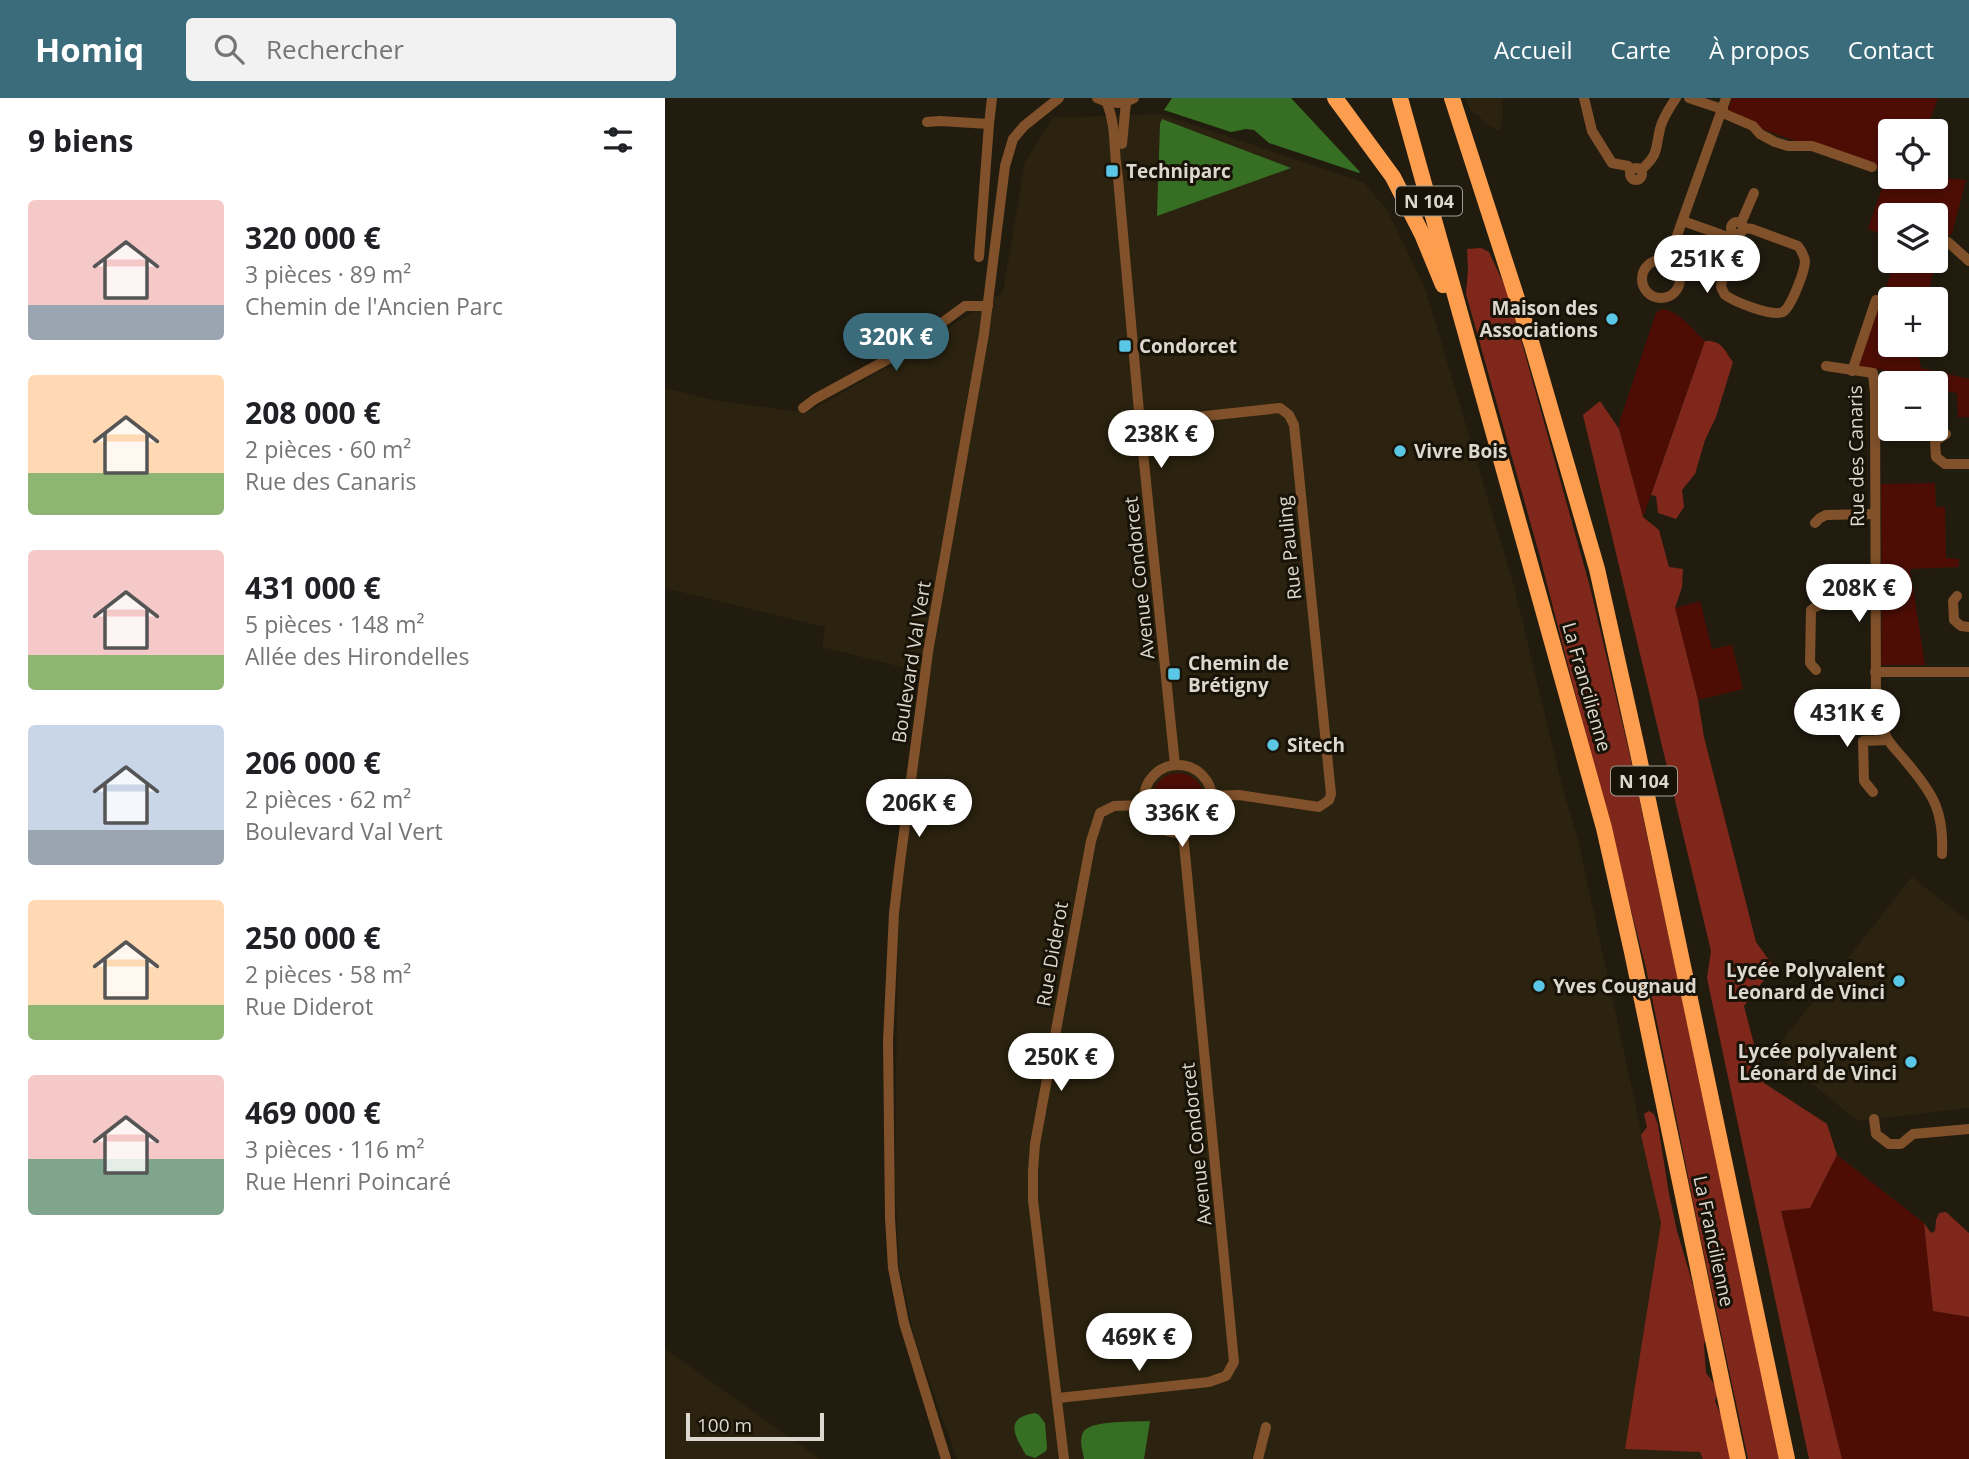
<!DOCTYPE html>
<html lang="fr">
<head>
<meta charset="utf-8">
<style>
  body { margin:0; font-family:"Open Sans",sans-serif; background:#f2f2f2; color:#202124; height:100vh; display:flex; flex-direction:column; font-size:26px; white-space:nowrap }
  * { box-sizing:border-box; margin:0 }
  p { font-size:23px; color:#757577 }
  .icon { flex:none; width:38px; height:38px; fill:none; stroke:currentColor; stroke-width:2; stroke-linecap:round; stroke-linejoin:round }
  .map { position:relative; flex:1; overflow:hidden }
  .side { display:flex; flex-direction:column; background:#fff; width:665px }
  .side>* { flex:none }
  .fabs { position:absolute; left:1213px; top:21px; display:grid; gap:14px }
  .fabs a { display:grid; place-items:center; width:70px; height:70px; border-radius:7px; background:#fff; box-shadow:0 4px 10px #0003; font-size:35px }
  .scale { position:absolute; left:21px; bottom:18px; width:138px; box-sizing:border-box; padding-left:7px; border:4px solid #dcd8d0; border-top:0; font-size:19px; line-height:24px; white-space:nowrap; color:#dcd8d0; -webkit-text-stroke:5px #191307; paint-order:stroke }
  .price { position:absolute; translate:-50% -60px; padding:0 16px; border-radius:24px; background:#fff; color:#222; font-size:23px; line-height:46px; filter:drop-shadow(0 2px 4px #0008) }
  .price::after { content:''; position:absolute; left:50%; top:42px; width:21px; height:16px; margin-left:-10px; background:inherit; clip-path:polygon(0 0,100% 0,50% 100%) }
  .price.selected { background:#3b6c7c; color:#fff }
  ul { padding:0; list-style:none }
  li { display:flex; align-items:center; gap:21px; height:175px; padding:0 28px }
  li span { display:grid; place-items:center; flex:none; width:196px; height:140px; border-radius:7px; color:#555 }
  li>.icon { margin-inline-start:auto }
  span .icon { width:84px; height:84px; fill:#fffc; stroke-width:1 }
  li b { font-size:30px }
  h2 { display:flex; justify-content:space-between; align-items:center; height:84px; padding:0 28px; font-size:30px }
  header { display:flex; align-items:center; gap:42px; box-sizing:border-box; height:98px; padding:0 35px; background:#3b6c7c; color:#fff }
  header strong { font-size:33px }
  nav { display:flex; gap:38px; margin-inline-start:auto; font-size:24px }
  .search { width:490px; height:63px; background:#f2f2f2; display:flex; align-items:center; gap:18px; box-sizing:border-box; padding:0 24px; border-radius:7px; color:#757577; font-size:26px }
  main { display:flex; flex:1; min-height:0 }
  .map>svg:first-child { display:block }
</style>
</head>
<body>
<header>
<strong>Homiq</strong>
<div class="search"><svg class="icon" aria-label="search" viewBox="0 0 24 24"><circle cx="10" cy="10" r="6"/><path d="M15 15l6 6"/></svg>Rechercher</div>
<nav><a>Accueil</a><a>Carte</a><a>À propos</a><a>Contact</a></nav>
</header>
<main>
<section class="side">
<h2>9 biens<svg class="icon" aria-label="filters" viewBox="0 0 24 24"><path d="M4 7h16M4 17h16"/><circle cx="9" cy="7" r="2"/><circle cx="15" cy="17" r="2"/></svg></h2>
<ul>
<li><span style="background:linear-gradient(#f6c9c9 75%,#9aa5b1 0)"><svg class="icon" aria-label="home" viewBox="0 0 24 24"><path d="M3 11l9-7 9 7M6 9v11h12V9"/></svg></span><div><b>320 000 €</b><p>3 pièces · 89 m²</p><p>Chemin de l'Ancien Parc</p></div></li>
<li><span style="background:linear-gradient(#ffd9b3 70%,#8fb573 0)"><svg class="icon" aria-label="home" viewBox="0 0 24 24"><path d="M3 11l9-7 9 7M6 9v11h12V9"/></svg></span><div><b>208 000 €</b><p>2 pièces · 60 m²</p><p>Rue des Canaris</p></div></li>
<li><span style="background:linear-gradient(#f6c9c9 75%,#8fb573 0)"><svg class="icon" aria-label="home" viewBox="0 0 24 24"><path d="M3 11l9-7 9 7M6 9v11h12V9"/></svg></span><div><b>431 000 €</b><p>5 pièces · 148 m²</p><p>Allée des Hirondelles</p></div></li>
<li><span style="background:linear-gradient(#c9d6e8 75%,#9aa5b1 0)"><svg class="icon" aria-label="home" viewBox="0 0 24 24"><path d="M3 11l9-7 9 7M6 9v11h12V9"/></svg></span><div><b>206 000 €</b><p>2 pièces · 62 m²</p><p>Boulevard Val Vert</p></div></li>
<li><span style="background:linear-gradient(#ffd9b3 75%,#8fb573 0)"><svg class="icon" aria-label="home" viewBox="0 0 24 24"><path d="M3 11l9-7 9 7M6 9v11h12V9"/></svg></span><div><b>250 000 €</b><p>2 pièces · 58 m²</p><p>Rue Diderot</p></div></li>
<li><span style="background:linear-gradient(#f6c9c9 60%,#7fa58c 0)"><svg class="icon" aria-label="home" viewBox="0 0 24 24"><path d="M3 11l9-7 9 7M6 9v11h12V9"/></svg></span><div><b>469 000 €</b><p>3 pièces · 116 m²</p><p>Rue Henri Poincaré</p></div></li>
</ul>
</section>
<div class="map">
<svg width="1304" height="1361" viewBox="0 0 1304 1361">
  <rect width="100%" height="100%" fill="#221c0f"/>
  <g fill="#2b230f">
    <polygon points="800,0 837,0 838,16 835,33 822,27 813,17 806,13"/>
    <polygon points="496,16 698,84 722,112 760,190 849,488 896,684 914,746 996,1125 960,1350 1035,1354 1038,1361 292,1361 251,1246 234,1169 230,1079 233,805 264,576 157,549 160,529 0,490 0,290 48,302 141,315 242,258 338,194 360,64 388,20"/>
    <polygon points="1247,779 1304,824 1304,1010 1193,1023 1120,964 1117,943"/>
    <polygon points="0,1251 155,1361 0,1361"/>
  </g>
  <g fill="#4d0d05">
    <polygon points="1067,0 1273,0 1261,33 1225,33 1225,79 1271,79 1301,82 1287,136 1282,138 1283,144 1277,146 1277,156 1274,158 1265,186 1267,201 1225,201 1225,247 1251,247 1256,270 1304,281 1304,319 1293,319 1292,295 1271,292 1270,285 1219,285 1220,272 1193,269 1230,163 1270,163 1270,117 1225,117 1225,140 1203,131 1222,75 1088,28 1063,12"/>
    <path d="M 997,211 C 1014,213 1028,232 1040,243 L 978,419 L 954,331 L 955,322 L 991,215 Z"/>
    <polygon points="1270,385 1271,409 1280,409 1281,460 1294,461 1294,469 1245,471 1260,567 1216,567 1217,505 1216,386"/>
    <polygon points="1035,503 1047,551 1067,547 1078,591 1033,602 1010,510"/>
    <circle cx="513" cy="701" r="26"/>
    <polygon points="1172,1057 1259,1125 1268,1213 1304,1219 1304,1361 1177,1361 1116,1113 1145,1110"/>
  </g>
  <g fill="#7f271a">
    <polygon points="816,150 824,154 843,195 925,489 963,649 1116,1361 1083,1361 1033,1128 981,870 875,459 801,196 803,171 802,151"/>
    <path d="M 1040,243 C 1057,242 1059,252 1068,264 L 1051,319 L 1040,342 L 1030,376 L 1017,392 L 1019,409 L 1011,421 L 993,415 L 991,398 L 986,397 Z"/>
    <polygon points="935,303 954,331 978,419 994,432 1004,469 1018,471 1017,489 1010,510 1033,602 1039,639 1091,844 1109,869 1079,908 1099,985 1162,1026 1172,1057 1145,1110 1116,1113 1177,1361 1144,1361 1042,880 1046,853 918,317"/>
    <polygon points="984,1013 989,1016 993,1027 1004,1096 1012,1133 1036,1214 1041,1237 1039,1247 1041,1275 1054,1292 1050,1303 1058,1322 1067,1361 1038,1361 1035,1354 960,1351 996,1125 976,1037 982,1029 979,1016"/>
    <polygon points="1281,1114 1304,1135 1304,1219 1268,1213 1259,1125 1266,1135 1270,1133 1271,1122 1274,1115"/>
  </g>
  <g fill="#366f24">
    <polygon points="507,0 626,0 695,74 694,75 604,45 589,32 581,31 566,34 499,12"/>
    <polygon points="497,21 626,70 492,118 495,26"/>
    <path d="M 370,1315 L 374,1317 L 380,1325 L 382,1350 L 381,1353 L 370,1360 L 361,1357 C 349,1337 339,1320 370,1315 Z"/>
    <path d="M 485,1323 L 479,1361 L 419,1361 C 418,1353 413,1341 419,1333 C 428,1322 470,1324 485,1323 Z"/>
  </g>
  <g fill="none" stroke-linecap="round" stroke-linejoin="round">
    <g stroke="#80512a" stroke-width="10">
      <path d="M 432,0 C 445,6 456,7 469,0"/>
      <polyline points="919,0 927,33 947,65 963,68 966,72"/>
      <polyline points="1024,0 1057,11 1060,16 1088,28 1095,36 1110,44 1123,48 1147,48 1207,69"/>
      <path d="M 442,5 C 452,30 448,54 453,80 L 475,325 L 510,667"/>
      <polyline points="262,24 275,23 324,26"/>
      <polyline points="457,46 461,4"/>
      <circle cx="971" cy="76" r="6"/>
      <path d="M 976,72 C 994,56 990,52 995,31 C 997,21 1005,9 1011,0"/>
      <polyline points="1018,123 1071,142"/>
      <circle cx="1072" cy="130" r="6"/>
      <polyline points="1076,125 1089,95"/>
      <path d="M 1072,137 L 1057,183 L 1056,189 L 1060,197 C 1070,204 1107,219 1118,214 C 1126,209 1140,173 1140,163 C 1139,157 1137,153 1133,148 L 1087,131 L 1079,130"/>
      <polyline points="1283,144 1304,163"/>
      <polyline points="314,159 324,26 327,0"/>
      <circle cx="996" cy="181" r="19"/>
      <polyline points="1003,163 1061,0"/>
      <path d="M 1161,268 L 1208,275 L 1210,296 L 1211,602 C 1213,615 1216,628 1222,640 C 1227,649 1236,657 1243,666 C 1269,697 1279,714 1277,756"/>
      <polyline points="1187,273 1211,202"/>
      <polyline points="138,310 150,301 238,253 300,208 323,208"/>
      <polyline points="475,325 615,310 624,317 629,327 666,696 664,702 654,709 574,697 547,698"/>
      <polyline points="1281,336 1270,343 1271,359 1280,366 1304,366"/>
      <polyline points="1150,425 1155,420 1161,417 1210,416"/>
      <polyline points="1292,498 1288,503 1289,522 1296,528 1304,529"/>
      <path d="M 1151,572 L 1145,565 L 1146,512 C 1156,501 1193,505 1209,505"/>
      <polyline points="1210,574 1304,574"/>
      <circle cx="513" cy="701" r="34"/>
      <polyline points="1208,694 1199,683 1198,643 1223,642"/>
      <polyline points="1209,1021 1211,1036 1224,1046 1236,1046 1248,1036 1304,1031"/>
      <polyline points="393,1300 544,1284 561,1278 569,1264 518,735"/>
      <polyline points="281,1361 239,1225 228,1170 225,1120 223,943 229,815 234,772 263,554 319,236 340,68 348,41 359,28 394,0"/>
      <polyline points="399,1361 368,1102 368,1073 370,1046 426,743 435,715 449,708 479,707"/>
      <polyline points="593,1361 601,1329"/>
    </g>
    <g stroke="#fd9e4e" stroke-width="16">
      <polyline points="670,0 728,79 757,136 778,187"/>
      <polyline points="735,0 939,730 967,854 1073,1361"/>
      <polyline points="787,0 867,247 932,471 972,650 1122,1361"/>
    </g>
  </g>
  <g fill="#5bc7e7" stroke="#191307" stroke-width="2.5">
    <rect x="440" y="66" width="14" height="14" rx="3.5"/>
    <circle cx="947" cy="221" r="7"/>
    <rect x="453" y="241" width="14" height="14" rx="3.5"/>
    <circle cx="735" cy="353" r="7"/>
    <rect x="502" y="569" width="14" height="14" rx="3.5"/>
    <circle cx="608" cy="647" r="7"/>
    <circle cx="1234" cy="883" r="7"/>
    <circle cx="874" cy="888" r="7"/>
    <circle cx="1246" cy="964" r="7"/>
  </g>
  <g text-anchor="middle" dominant-baseline="central" stroke-width="6" stroke-linejoin="round" paint-order="stroke">
    <g fill="#191307" stroke="#a29d94" stroke-width="2">
      <rect x="731" y="88.5" width="66" height="29" rx="5"/>
      <rect x="946" y="668.5" width="66" height="29" rx="5"/>
    </g>
    <g font-size="18" font-weight="bold" fill="#dcd8d0">
      <text x="764" y="103">N 104</text>
      <text x="979" y="683">N 104</text>
    </g>
    <g font-size="19" font-weight="bold" fill="#dcd8d0" stroke="#191307" text-anchor="start">
      <text x="461" y="73">Techniparc</text>
      <text x="933" y="210" text-anchor="end">Maison des<tspan x="933" dy="22">Associations</tspan></text>
      <text x="474" y="248">Condorcet</text>
      <text x="749" y="353">Vivre Bois</text>
      <text x="523" y="565">Chemin de<tspan x="523" dy="22">Brétigny</tspan></text>
      <text x="622" y="647">Sitech</text>
      <text x="1220" y="872" text-anchor="end">Lycée Polyvalent<tspan x="1220" dy="22">Leonard de Vinci</tspan></text>
      <text x="888" y="888">Yves Cougnaud</text>
      <text x="1232" y="953" text-anchor="end">Lycée polyvalent<tspan x="1232" dy="22">Léonard de Vinci</tspan></text>
    </g>
    <g font-size="19" fill="#dcd8d0" stroke="#191307">
      <text transform="translate(1191 358) rotate(-91)">Rue des Canaris</text>
      <text transform="translate(624 450) rotate(-96)">Rue Pauling</text>
      <text transform="translate(474 480) rotate(-96)">Avenue Condorcet</text>
      <text transform="translate(246 564) rotate(-81)">Boulevard Val Vert</text>
      <text transform="translate(922 589) rotate(74)">La Francilienne</text>
      <text transform="translate(387 856) rotate(-80)">Rue Diderot</text>
      <text transform="translate(531 1046) rotate(-96)">Avenue Condorcet</text>
      <text transform="translate(1049 1143) rotate(78)">La Francilienne</text>
    </g>
  </g>
</svg>
<div class="fabs">
<a><svg class="icon" aria-label="locate" viewBox="0 0 24 24"><circle cx="12" cy="12" r="6"/><path d="M12 2v4M12 18v4M2 12h4M18 12h4"/></svg></a>
<a><svg class="icon" aria-label="layers" viewBox="0 0 24 24"><path d="M12 4l9 5-9 5-9-5zM3 14l9 5 9-5"/></svg></a>
<a>+</a>
<a>−</a>
</div>
<div class="scale">100 m</div>
<b class="price" style="left:1042px;top:197px">251K €</b>
<b class="price selected" style="left:231px;top:275px">320K €</b>
<b class="price" style="left:496px;top:372px">238K €</b>
<b class="price" style="left:1194px;top:526px">208K €</b>
<b class="price" style="left:1182px;top:651px">431K €</b>
<b class="price" style="left:254px;top:741px">206K €</b>
<b class="price" style="left:517px;top:751px">336K €</b>
<b class="price" style="left:396px;top:995px">250K €</b>
<b class="price" style="left:474px;top:1275px">469K €</b>
</div>
</main>
</body>
</html>
